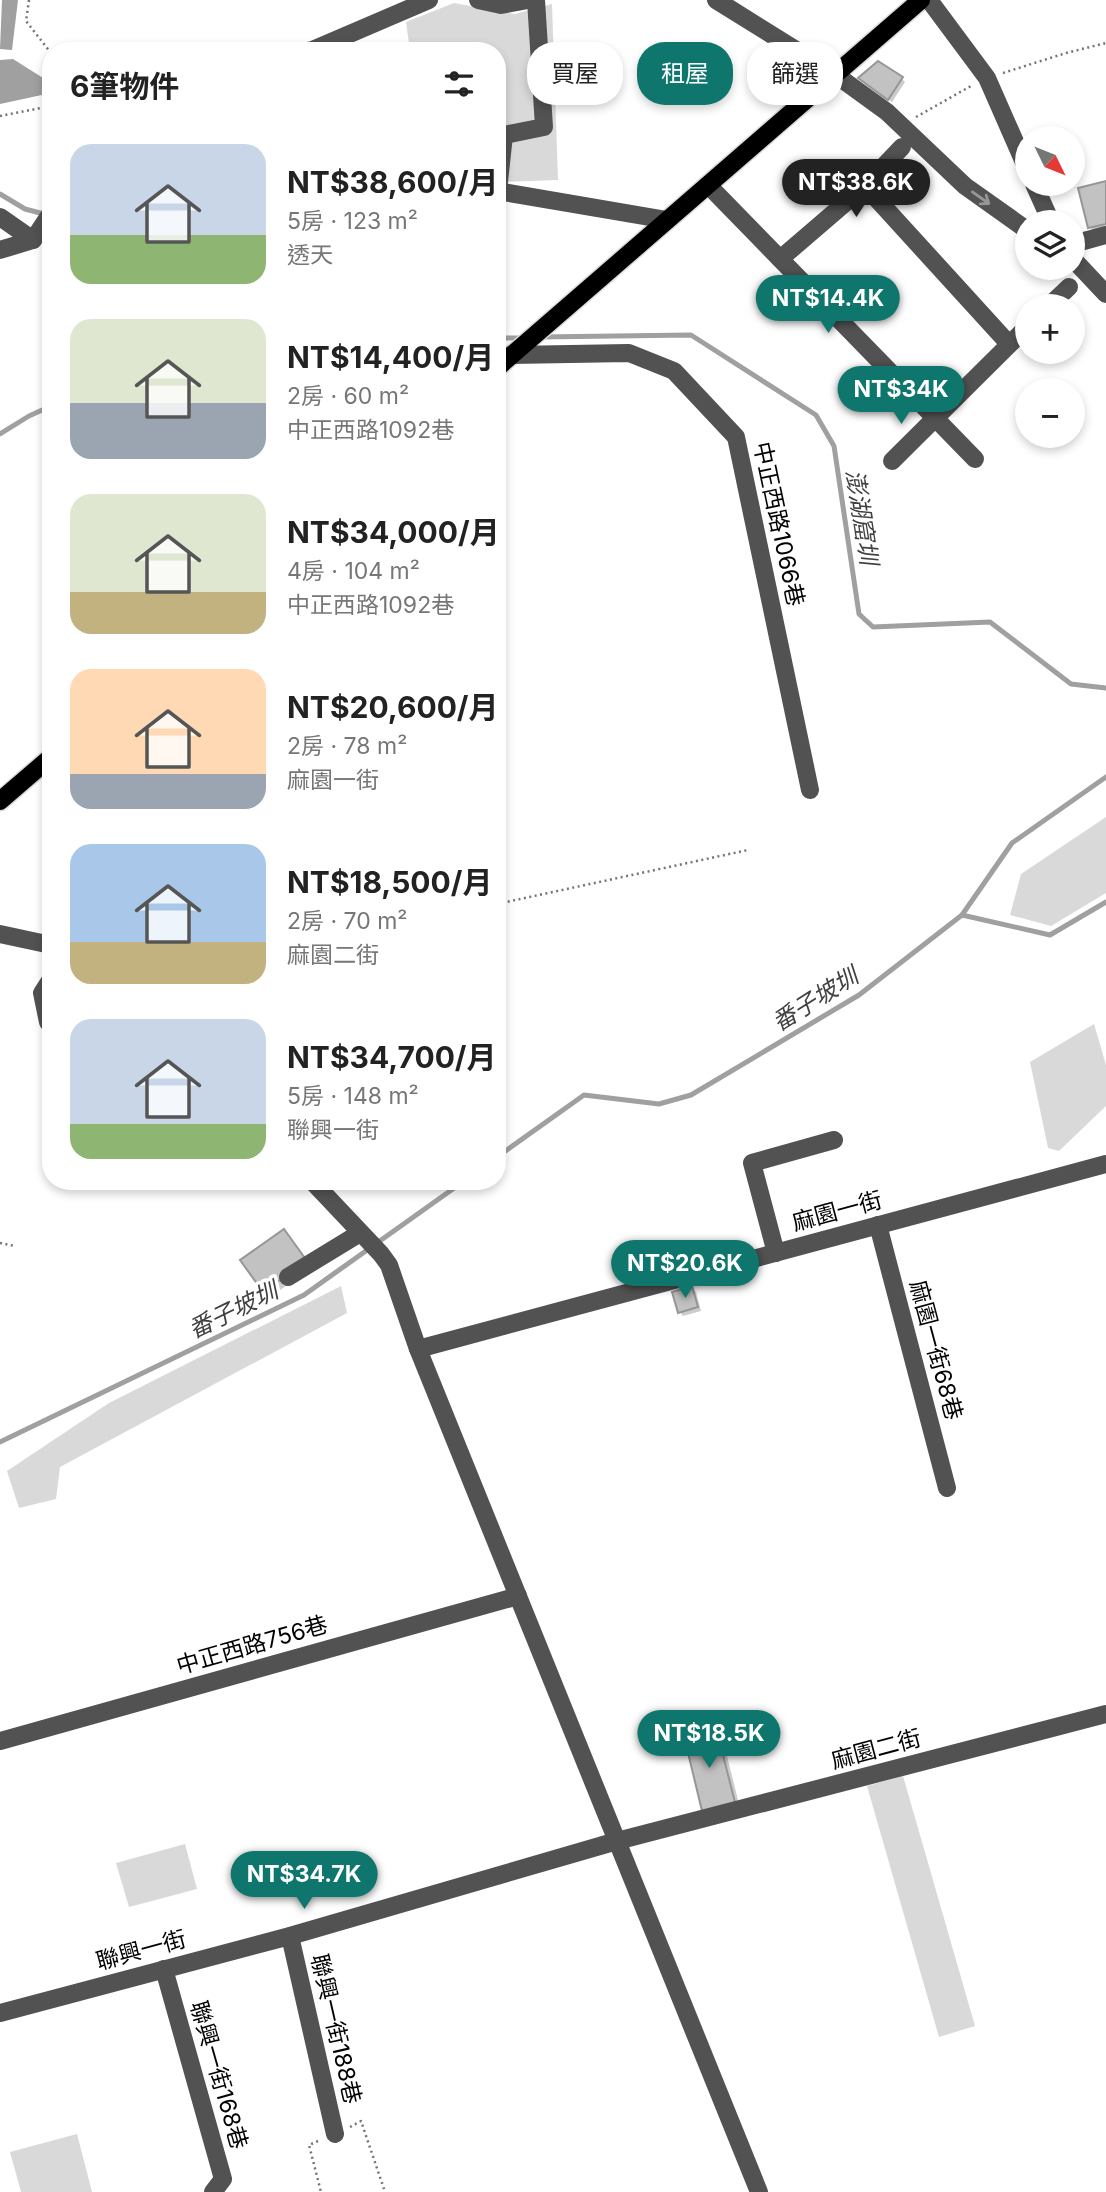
<!DOCTYPE html>
<html lang="zh-TW">
<head>
<meta charset="utf-8">
<style>
  body { margin:0; font-family:Inter,"Noto Sans TC",sans-serif; background:#f6f6f6; color:#222; height:100vh; display:flex; flex-direction:column; font-size:26px; white-space:nowrap }
  * { box-sizing:border-box; margin:0 }
  p { font-size:23px; color:#767676 }
  .icon { flex:none; width:38px; height:38px; fill:none; stroke:currentColor; stroke-width:2; stroke-linecap:round; stroke-linejoin:round }
  .map { position:relative; flex:1; overflow:hidden }
  .drawer { position:absolute; left:42px; top:42px; width:464px; height:1148px; display:flex; flex-direction:column; background:#fff; border-radius:28px; box-shadow:0 4px 10px #0003 }
  .drawer>* { flex:none }
  .banner { position:absolute; left:527px; top:42px; width:474px; height:63px; display:flex; gap:14px }
  .needle { width:46px; rotate:133deg }
  .buttons { position:absolute; left:1015px; top:126px; display:grid; gap:14px }
  .buttons a { display:grid; place-items:center; width:70px; height:70px; border-radius:50%; background:#fff; box-shadow:0 4px 10px #0003; font-size:35px }
  .price { position:absolute; translate:-50% -60px; padding:0 16px; border-radius:24px; background:#0f766e; color:#fff; font-size:23px; line-height:46px; filter:drop-shadow(0 2px 4px #0008) }
  .price::after { content:''; position:absolute; left:50%; top:42px; width:21px; height:16px; margin-left:-10px; background:inherit; clip-path:polygon(0 0,100% 0,50% 100%) }
  .price.on { background:#222; color:#fff }
  ul { padding:0; list-style:none }
  li { display:flex; align-items:center; gap:21px; height:175px; padding:0 28px }
  li span { display:grid; place-items:center; flex:none; width:196px; height:140px; border-radius:21px; color:#555 }
  li>.icon { margin-inline-start:auto }
  span .icon { width:84px; height:84px; fill:#fffc; stroke-width:1 }
  li b { font-size:30px }
  h2 { display:flex; justify-content:space-between; align-items:center; height:84px; padding:0 28px; font-size:30px }
  .chip { padding:0 24px; border-radius:28px; background:#fff; box-shadow:0 4px 10px #0003; font-size:24px; line-height:63px }
  .chip.on { background:#0f766e; color:#fff }
  .map>svg:first-child { display:block }
</style>
</head>
<body>
<div class="map">
<svg width="1106" height="2192" viewBox="0 0 1106 2192">
  <rect width="100%" height="100%" fill="#fff"/>
  <g fill="#d9d9d9">
    <polygon points="454,3 515,14 552,4 558,180 497,182 497,51 410,51 406,22"/>
    <polygon points="1106,817 1106,893 1051,926 1010,915 1021,874"/>
    <polygon points="1094,1024 1106,1065 1106,1106 1059,1151 1048,1148 1030,1062"/>
    <polygon points="341,1286 347,1313 60,1467 56,1499 19,1508 7,1471 109,1403"/>
    <polygon points="903,1776 975,2026 939,2037 867,1786"/>
    <polygon points="185,1844 197,1889 129,1907 116,1863"/>
    <polygon points="77,2134 92,2192 21,2192 10,2152"/>
  </g>
  <g fill="#a0a0a0">
    <polygon points="2,0 18,0 12,50 0,49"/>
    <polygon points="13,59 51,83 51,93 0,104 0,60"/>
  </g>
  <g fill="#0003">
    <polygon points="902,79 905,82 892,102 864,82"/>
    <polygon points="1106,183 1106,231 1096,234 1090,227"/>
    <polygon points="284,1231 312,1268 270,1297 264,1291"/>
    <polygon points="692,1288 696,1292 701,1311 683,1316 680,1312"/>
    <polygon points="715,1726 721,1732 741,1812 711,1820"/>
  </g>
  <g fill="none" stroke-linecap="round" stroke-linejoin="round">
    <g stroke="#a0a0a0" stroke-width="5">
      <polyline points="292,51 308,44"/>
      <polyline points="0,194 25,209 44,214"/>
      <polyline points="539,337 691,335 816,415 834,446 859,614 873,627 990,622 1071,684 1106,688"/>
      <polyline points="497,338 525,338"/>
      <polyline points="0,434 29,416 51,406"/>
      <polyline points="962,915 1050,935 1106,902"/>
      <polyline points="497,1157 584,1095 659,1104 691,1095 859,995 962,915 1012,843 1106,777"/>
      <polyline points="0,1442 304,1295 464,1181"/>
    </g>
  </g>
  <g fill="#c2c2c2" stroke="#969696" stroke-width="2">
    <polygon points="878,61 903,77 888,100 858,78"/>
    <polygon points="1106,181 1106,224 1088,228 1078,188"/>
    <polygon points="284,1229 307,1261 263,1292 240,1260"/>
    <polygon points="692,1286 698,1307 678,1313 672,1292"/>
    <polygon points="715,1724 736,1806 703,1815 683,1732"/>
  </g>
  <g fill="none" stroke-linecap="round" stroke-linejoin="round">
    <defs>
      <g id="major">
        <polyline points="497,368 921,0"/>
        <polyline points="0,801 51,757"/>
      </g>
    </defs>
    <use href="#major" stroke="#dbdbdb" stroke-width="21"/>
    <g stroke="#747474" stroke-width="2.5" stroke-dasharray="2 3.5" stroke-linecap="butt">
      <polyline points="29,0 26,21 51,53"/>
      <polyline points="1003,73 1066,53 1106,43"/>
      <polyline points="0,116 51,106"/>
      <polyline points="916,117 971,86"/>
      <polyline points="497,904 748,850"/>
      <polyline points="0,1243 15,1246"/>
      <polyline points="350,2127 361,2121 385,2192"/>
      <polyline points="318,2141 309,2145 321,2192"/>
    </g>
    <g stroke="#525252" stroke-width="18">
      <polyline points="478,0 501,5 528,0"/>
      <polyline points="716,0 836,75 887,112 965,186 1027,230"/>
      <polyline points="929,0 987,78 1027,169"/>
      <polyline points="310,51 429,0"/>
      <polyline points="1034,184 1051,222"/>
      <polyline points="708,185 975,459"/>
      <polyline points="865,186 1009,344"/>
      <polyline points="497,191 667,220"/>
      <polyline points="498,191 504,135 544,127 536,0"/>
      <polyline points="0,217 33,240"/>
      <polyline points="1073,244 1106,235"/>
      <polyline points="0,250 33,240 51,213"/>
      <polyline points="780,259 865,186 902,147"/>
      <polyline points="1073,259 1106,294"/>
      <polyline points="1049,306 1069,287"/>
      <polyline points="511,355 629,353 674,371 736,437 810,790"/>
      <polyline points="892,461 1027,327"/>
      <polyline points="0,934 51,945"/>
      <polyline points="51,979 42,993 48,1022 51,1023"/>
      <polyline points="312,1181 381,1254 389,1265 418,1349 759,2192"/>
      <polyline points="878,1225 947,1488"/>
      <polyline points="776,1253 752,1163 834,1140"/>
      <polyline points="288,1277 360,1233"/>
      <polyline points="418,1349 1106,1164"/>
      <polyline points="0,1741 518,1596"/>
      <polyline points="290,1936 335,2134"/>
      <polyline points="164,1969 223,2179 213,2192"/>
      <polyline points="0,2013 290,1936 617,1841 1106,1714"/>
    </g>
    <use href="#major" stroke="#000" stroke-width="18"/>
  </g>
  <defs><path id="oneway-shaft" d="M-6 0H5M1.5-3L5.5 0L1.5 3" fill="none" stroke-width="1.6" stroke-linecap="round" stroke-linejoin="round" transform="scale(1.75)"/></defs>
  <use stroke="#979797" href="#oneway-shaft" transform="translate(981 198) rotate(35)"/>
  <g text-anchor="middle" dominant-baseline="central" stroke-width="7" stroke-linejoin="round" paint-order="stroke">
    <g font-size="23" fill="#000" stroke="#fff">
      <text transform="translate(779 524) rotate(78)">中正西路1066巷</text>
      <text transform="translate(837 1211) rotate(-15)">麻園一街</text>
      <text transform="translate(936 1350) rotate(75)">麻園一街68巷</text>
      <text transform="translate(252 1645) rotate(-16)">中正西路756巷</text>
      <text transform="translate(876 1749) rotate(-15)">麻園二街</text>
      <text transform="translate(141 1950) rotate(-15)">聯興一街</text>
      <text transform="translate(336 2029) rotate(77)">聯興一街188巷</text>
      <text transform="translate(219 2075) rotate(74)">聯興一街168巷</text>
    </g>
    <g font-size="24" font-style="italic" fill="#414141" stroke="#fff">
      <text transform="translate(862 517) rotate(81)">澎湖窟圳</text>
      <text transform="translate(815 999) rotate(-32)">番子坡圳</text>
      <text transform="translate(233 1310) rotate(-26)">番子坡圳</text>
    </g>
  </g>
</svg>
<div class="buttons">
<a><svg class="needle" viewBox="-14 -14 28 28"><path d="M0-13l5 13h-10z" fill="#e53935"/><path d="M0 13l5-13h-10z" fill="#767676"/></svg></a>
<a><svg class="icon" aria-label="layers" viewBox="0 0 24 24"><path d="M12 4l9 5-9 5-9-5zM3 14l9 5 9-5"/></svg></a>
<a>+</a>
<a>−</a>
</div>
<b class="price on" style="left:856px;top:219px">NT$38.6K</b>
<b class="price" style="left:828px;top:335px">NT$14.4K</b>
<b class="price" style="left:901px;top:426px">NT$34K</b>
<b class="price" style="left:685px;top:1300px">NT$20.6K</b>
<b class="price" style="left:709px;top:1770px">NT$18.5K</b>
<b class="price" style="left:304px;top:1911px">NT$34.7K</b>
<div class="banner">
<a class="chip">買屋</a>
<a class="chip on">租屋</a>
<a class="chip">篩選</a>
</div>
<section class="drawer">
<h2>6筆物件<svg class="icon" aria-label="filters" viewBox="0 0 24 24"><path d="M4 7h16M4 17h16"/><circle cx="9" cy="7" r="2"/><circle cx="15" cy="17" r="2"/></svg></h2>
<ul>
<li><span style="background:linear-gradient(#c9d6e8 65%,#8fb573 0)"><svg class="icon" aria-label="home" viewBox="0 0 24 24"><path d="M3 11l9-7 9 7M6 9v11h12V9"/></svg></span><div><b>NT$38,600/月</b><p>5房 · 123 m²</p><p>透天</p></div></li>
<li><span style="background:linear-gradient(#dfe7d0 60%,#9aa5b1 0)"><svg class="icon" aria-label="home" viewBox="0 0 24 24"><path d="M3 11l9-7 9 7M6 9v11h12V9"/></svg></span><div><b>NT$14,400/月</b><p>2房 · 60 m²</p><p>中正西路1092巷</p></div></li>
<li><span style="background:linear-gradient(#dfe7d0 70%,#c2b280 0)"><svg class="icon" aria-label="home" viewBox="0 0 24 24"><path d="M3 11l9-7 9 7M6 9v11h12V9"/></svg></span><div><b>NT$34,000/月</b><p>4房 · 104 m²</p><p>中正西路1092巷</p></div></li>
<li><span style="background:linear-gradient(#ffd9b3 75%,#9aa5b1 0)"><svg class="icon" aria-label="home" viewBox="0 0 24 24"><path d="M3 11l9-7 9 7M6 9v11h12V9"/></svg></span><div><b>NT$20,600/月</b><p>2房 · 78 m²</p><p>麻園一街</p></div></li>
<li><span style="background:linear-gradient(#a9c7e8 70%,#c2b280 0)"><svg class="icon" aria-label="home" viewBox="0 0 24 24"><path d="M3 11l9-7 9 7M6 9v11h12V9"/></svg></span><div><b>NT$18,500/月</b><p>2房 · 70 m²</p><p>麻園二街</p></div></li>
<li><span style="background:linear-gradient(#c9d6e8 75%,#8fb573 0)"><svg class="icon" aria-label="home" viewBox="0 0 24 24"><path d="M3 11l9-7 9 7M6 9v11h12V9"/></svg></span><div><b>NT$34,700/月</b><p>5房 · 148 m²</p><p>聯興一街</p></div></li>
</ul>
</section>
</div>
</body>
</html>
